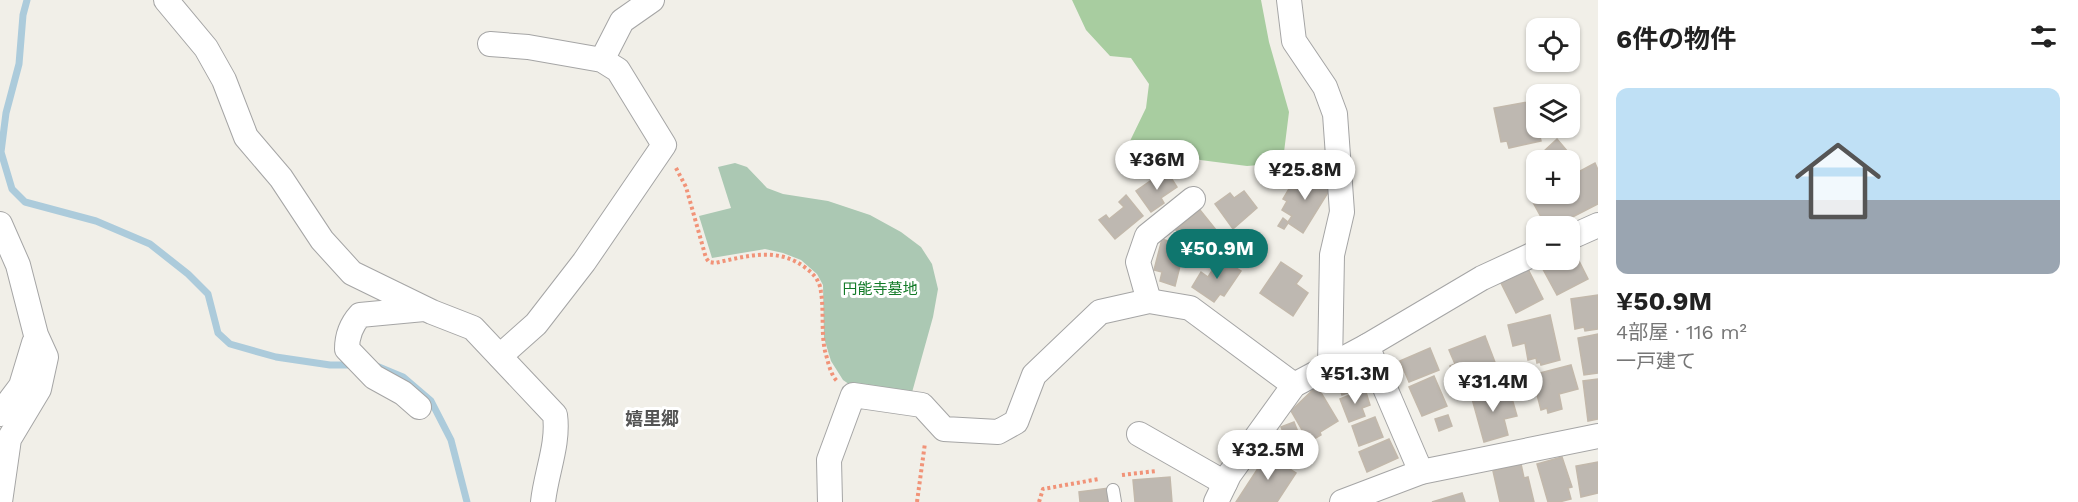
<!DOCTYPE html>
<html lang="ja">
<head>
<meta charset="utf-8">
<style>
  body { margin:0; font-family:"Work Sans","Noto Sans JP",sans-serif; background:#f2f2f2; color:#222; height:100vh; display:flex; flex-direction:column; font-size:22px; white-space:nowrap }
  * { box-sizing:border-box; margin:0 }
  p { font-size:20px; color:#767676 }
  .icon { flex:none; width:33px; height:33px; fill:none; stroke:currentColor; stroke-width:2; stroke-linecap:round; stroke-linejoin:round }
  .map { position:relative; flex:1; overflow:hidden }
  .details { display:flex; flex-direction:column; background:#fff; width:480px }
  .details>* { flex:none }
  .tools { position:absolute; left:1526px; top:18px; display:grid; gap:12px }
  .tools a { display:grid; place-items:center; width:54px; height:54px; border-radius:12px; background:#fff; box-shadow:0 2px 4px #0004; font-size:30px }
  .price { position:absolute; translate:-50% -51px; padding:0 14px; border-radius:21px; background:#fff; color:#222; font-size:20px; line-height:39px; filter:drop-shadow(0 2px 3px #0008) }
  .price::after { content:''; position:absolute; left:50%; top:36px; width:18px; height:14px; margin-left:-9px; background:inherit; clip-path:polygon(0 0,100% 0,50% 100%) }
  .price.on { background:#0f766e; color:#fff }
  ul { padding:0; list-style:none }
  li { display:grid; align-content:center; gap:12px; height:318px; padding:0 18px }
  li span { display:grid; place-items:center; height:186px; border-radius:12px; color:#555 }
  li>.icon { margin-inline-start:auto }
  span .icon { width:108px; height:108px; fill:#fffc; stroke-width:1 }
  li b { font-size:26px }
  h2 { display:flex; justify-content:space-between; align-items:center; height:72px; padding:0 18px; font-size:26px }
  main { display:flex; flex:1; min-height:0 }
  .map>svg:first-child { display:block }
</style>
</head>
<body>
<main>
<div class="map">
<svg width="1598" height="502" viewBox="0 0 1598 502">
  <rect width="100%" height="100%" fill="#f1efe8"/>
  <polygon fill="#a8cda0" points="1072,0 1261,0 1269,42 1289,112 1284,152 1271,164 1247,166 1138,152 1130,141 1146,108 1149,84 1131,58 1110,56 1086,30"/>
  <polygon fill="#abc8b3" points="735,163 747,167 767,188 783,194 828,201 870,215 901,232 921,247 932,264 938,289 933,317 911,396 856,389 843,380 831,361 824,338 823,285 817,274 801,260 783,253 765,249 712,258 699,216 731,208 718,167"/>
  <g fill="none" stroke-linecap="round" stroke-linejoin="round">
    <g stroke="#accbdb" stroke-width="7">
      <polyline points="27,0 23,15 19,64 6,113 1,152 12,189 25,202 96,221 150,244 188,274 208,294 218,333 230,344 276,357 330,365 354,365"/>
      <polyline points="374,365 403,377 431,401 451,440 467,502"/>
    </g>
  </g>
  <g fill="#beb8b1" stroke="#c2b8ab" stroke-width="1.5">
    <polygon points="1528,102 1532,126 1536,125 1536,128 1538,128 1541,141 1509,148 1507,141 1501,142 1494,108"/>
    <polygon points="1557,139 1573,158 1569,162 1569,160 1551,160 1543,152"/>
    <polygon points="1595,163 1598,170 1598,204 1555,226 1546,226 1530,197 1538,194 1569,194 1569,177"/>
    <polygon points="1166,170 1177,187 1161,198 1164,203 1151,212 1136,191"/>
    <polygon points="1306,170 1332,186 1303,233 1288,223 1284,229 1278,226 1283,218 1288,222 1292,216 1282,210 1287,201 1283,199 1290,187 1294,190"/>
    <polygon points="1244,191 1257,208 1233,229 1215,204 1230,193 1234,198"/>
    <polygon points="1126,195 1143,216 1115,239 1099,220 1106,215 1109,219 1124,207 1119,202"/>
    <polygon points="1200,210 1220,235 1196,255 1176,230"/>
    <polygon points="1162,239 1168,241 1167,245 1184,250 1175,286 1160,281 1162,272 1154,270"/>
    <polygon points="1572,247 1588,279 1557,295 1539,262 1544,260 1569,260 1569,249"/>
    <polygon points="1220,258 1241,271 1224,296 1220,294 1214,302 1192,287 1201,272 1208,277"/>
    <polygon points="1281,262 1302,276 1296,284 1308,293 1293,316 1260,293"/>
    <polygon points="1528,269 1543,299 1516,313 1501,283"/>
    <polygon points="1598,295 1598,329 1585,331 1584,327 1575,329 1571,299"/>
    <polygon points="1550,315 1560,360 1541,365 1540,362 1537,363 1536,358 1528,360 1525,343 1513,346 1508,325"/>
    <polygon points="1598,334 1598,373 1584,375 1578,338"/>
    <polygon points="1485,336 1501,378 1466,391 1462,380 1456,383 1450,366 1455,364 1449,350"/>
    <polygon points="1430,348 1439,370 1409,382 1400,361"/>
    <polygon points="1356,365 1362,379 1354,383 1357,389 1342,395 1340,389 1336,390 1330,375"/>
    <polygon points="1571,365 1578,389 1559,394 1562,409 1548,413 1547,408 1541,410 1532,375"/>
    <polygon points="1434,376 1447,406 1422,416 1409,387"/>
    <polygon points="1598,379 1598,419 1588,421 1583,381"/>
    <polygon points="1317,386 1338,421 1320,432 1321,435 1309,442 1291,411"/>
    <polygon points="1504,387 1506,397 1511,395 1517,416 1504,419 1508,435 1484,442 1471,395"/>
    <polygon points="1365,389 1370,405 1362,408 1365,416 1349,422 1340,399"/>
    <polygon points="1448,415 1452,426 1439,431 1435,419"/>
    <polygon points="1375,417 1383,437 1359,446 1352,426"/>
    <polygon points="1294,422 1304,447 1291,452 1281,427"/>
    <polygon points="1389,439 1398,458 1367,472 1359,452"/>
    <polygon points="1276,451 1289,460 1285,466 1296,473 1277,502 1236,502 1266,456 1271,459"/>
    <polygon points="1562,457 1572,487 1568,488 1571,499 1559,502 1548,502 1537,464"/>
    <polygon points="1598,462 1598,493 1581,497 1576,466"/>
    <polygon points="1521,464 1524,478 1528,477 1534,502 1500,502 1493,471"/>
    <polygon points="1170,477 1172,502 1135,502 1133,480"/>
    <polygon points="1109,488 1110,502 1080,502 1079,492"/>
    <polygon points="1462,493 1465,502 1432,502"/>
  </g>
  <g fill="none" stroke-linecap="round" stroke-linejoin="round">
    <defs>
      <polyline id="service" points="1113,490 1115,502"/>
      <g id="minor">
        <path d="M 166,0 L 206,48 L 224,80 L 246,137 L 281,178 L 322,240 L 352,273 L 432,312 L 473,328 L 555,415 C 559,444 546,473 543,502"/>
        <polyline points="1289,0 1294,41 1325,87 1335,114 1342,212 1332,255 1330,366"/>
        <polyline points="490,44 528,47 602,60 618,70 664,145 584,262 536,324 500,356"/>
        <polyline points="602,60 622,21 652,0"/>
        <polyline points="0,224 18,265 36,335 46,357 39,389 9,439 0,502"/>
        <polyline points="1569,238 1598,225"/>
        <polyline points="1149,301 1138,262 1147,236 1193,199"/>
        <polyline points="1367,346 1421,472"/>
        <path d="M 419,407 L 403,393 L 374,377 L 347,349 C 347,336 351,325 360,315 L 424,309"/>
        <polyline points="0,414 21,386 34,343"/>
        <polyline points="1139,434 1225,483"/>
        <polyline points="830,502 829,460 853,395 922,405 944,429 998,432 1016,422 1034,375 1100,312 1149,301 1190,308 1294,385"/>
        <polyline points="1216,502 1229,475 1294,385 1367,346 1482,278 1536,253"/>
        <polyline points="1342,502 1421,472 1598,436"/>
      </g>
    </defs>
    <use href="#service" stroke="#a5a5a5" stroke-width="14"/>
    <use href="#minor" stroke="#a5a5a5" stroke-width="26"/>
    <g stroke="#f19378" stroke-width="4" stroke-dasharray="3 3" stroke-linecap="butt">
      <path d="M 676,168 L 686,187 L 706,258 L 709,262 L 715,263 C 747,256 779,246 807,269 C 815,275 820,282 821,292 C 824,311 821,332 825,351 C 828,361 830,374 837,381"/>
      <polyline points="1122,475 1156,471"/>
      <polyline points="917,502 925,443"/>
      <polyline points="1039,502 1043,489 1099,479"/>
    </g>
    <use href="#service" stroke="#fff" stroke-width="12"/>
    <use href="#minor" stroke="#fff" stroke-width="24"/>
  </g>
  <g text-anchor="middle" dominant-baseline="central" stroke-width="6" stroke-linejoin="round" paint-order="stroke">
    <g font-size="15" fill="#137b28" stroke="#fff">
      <text x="880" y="289">円能寺墓地</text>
    </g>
    <g font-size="18" font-weight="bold" fill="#545454" stroke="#fff">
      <text x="652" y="418">嬉里郷</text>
    </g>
  </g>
</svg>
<div class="tools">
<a><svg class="icon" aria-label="locate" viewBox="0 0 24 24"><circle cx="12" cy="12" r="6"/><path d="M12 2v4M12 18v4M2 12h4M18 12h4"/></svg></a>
<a><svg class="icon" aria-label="layers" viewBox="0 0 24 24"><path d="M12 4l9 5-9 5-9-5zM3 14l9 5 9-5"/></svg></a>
<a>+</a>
<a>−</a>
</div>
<b class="price" style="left:1157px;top:191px">¥36M</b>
<b class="price" style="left:1305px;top:201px">¥25.8M</b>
<b class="price on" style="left:1217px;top:280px">¥50.9M</b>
<b class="price" style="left:1355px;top:405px">¥51.3M</b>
<b class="price" style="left:1493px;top:413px">¥31.4M</b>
<b class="price" style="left:1268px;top:481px">¥32.5M</b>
</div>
<section class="details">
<h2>6件の物件<svg class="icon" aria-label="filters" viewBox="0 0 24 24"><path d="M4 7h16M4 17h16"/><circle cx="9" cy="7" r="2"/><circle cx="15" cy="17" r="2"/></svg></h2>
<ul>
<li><span style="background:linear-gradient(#bfe0f5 60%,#9aa5b1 0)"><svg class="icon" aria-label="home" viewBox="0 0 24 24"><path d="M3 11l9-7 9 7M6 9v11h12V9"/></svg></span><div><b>¥50.9M</b><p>4部屋 · 116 m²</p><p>一戸建て</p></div></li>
</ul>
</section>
</main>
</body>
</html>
